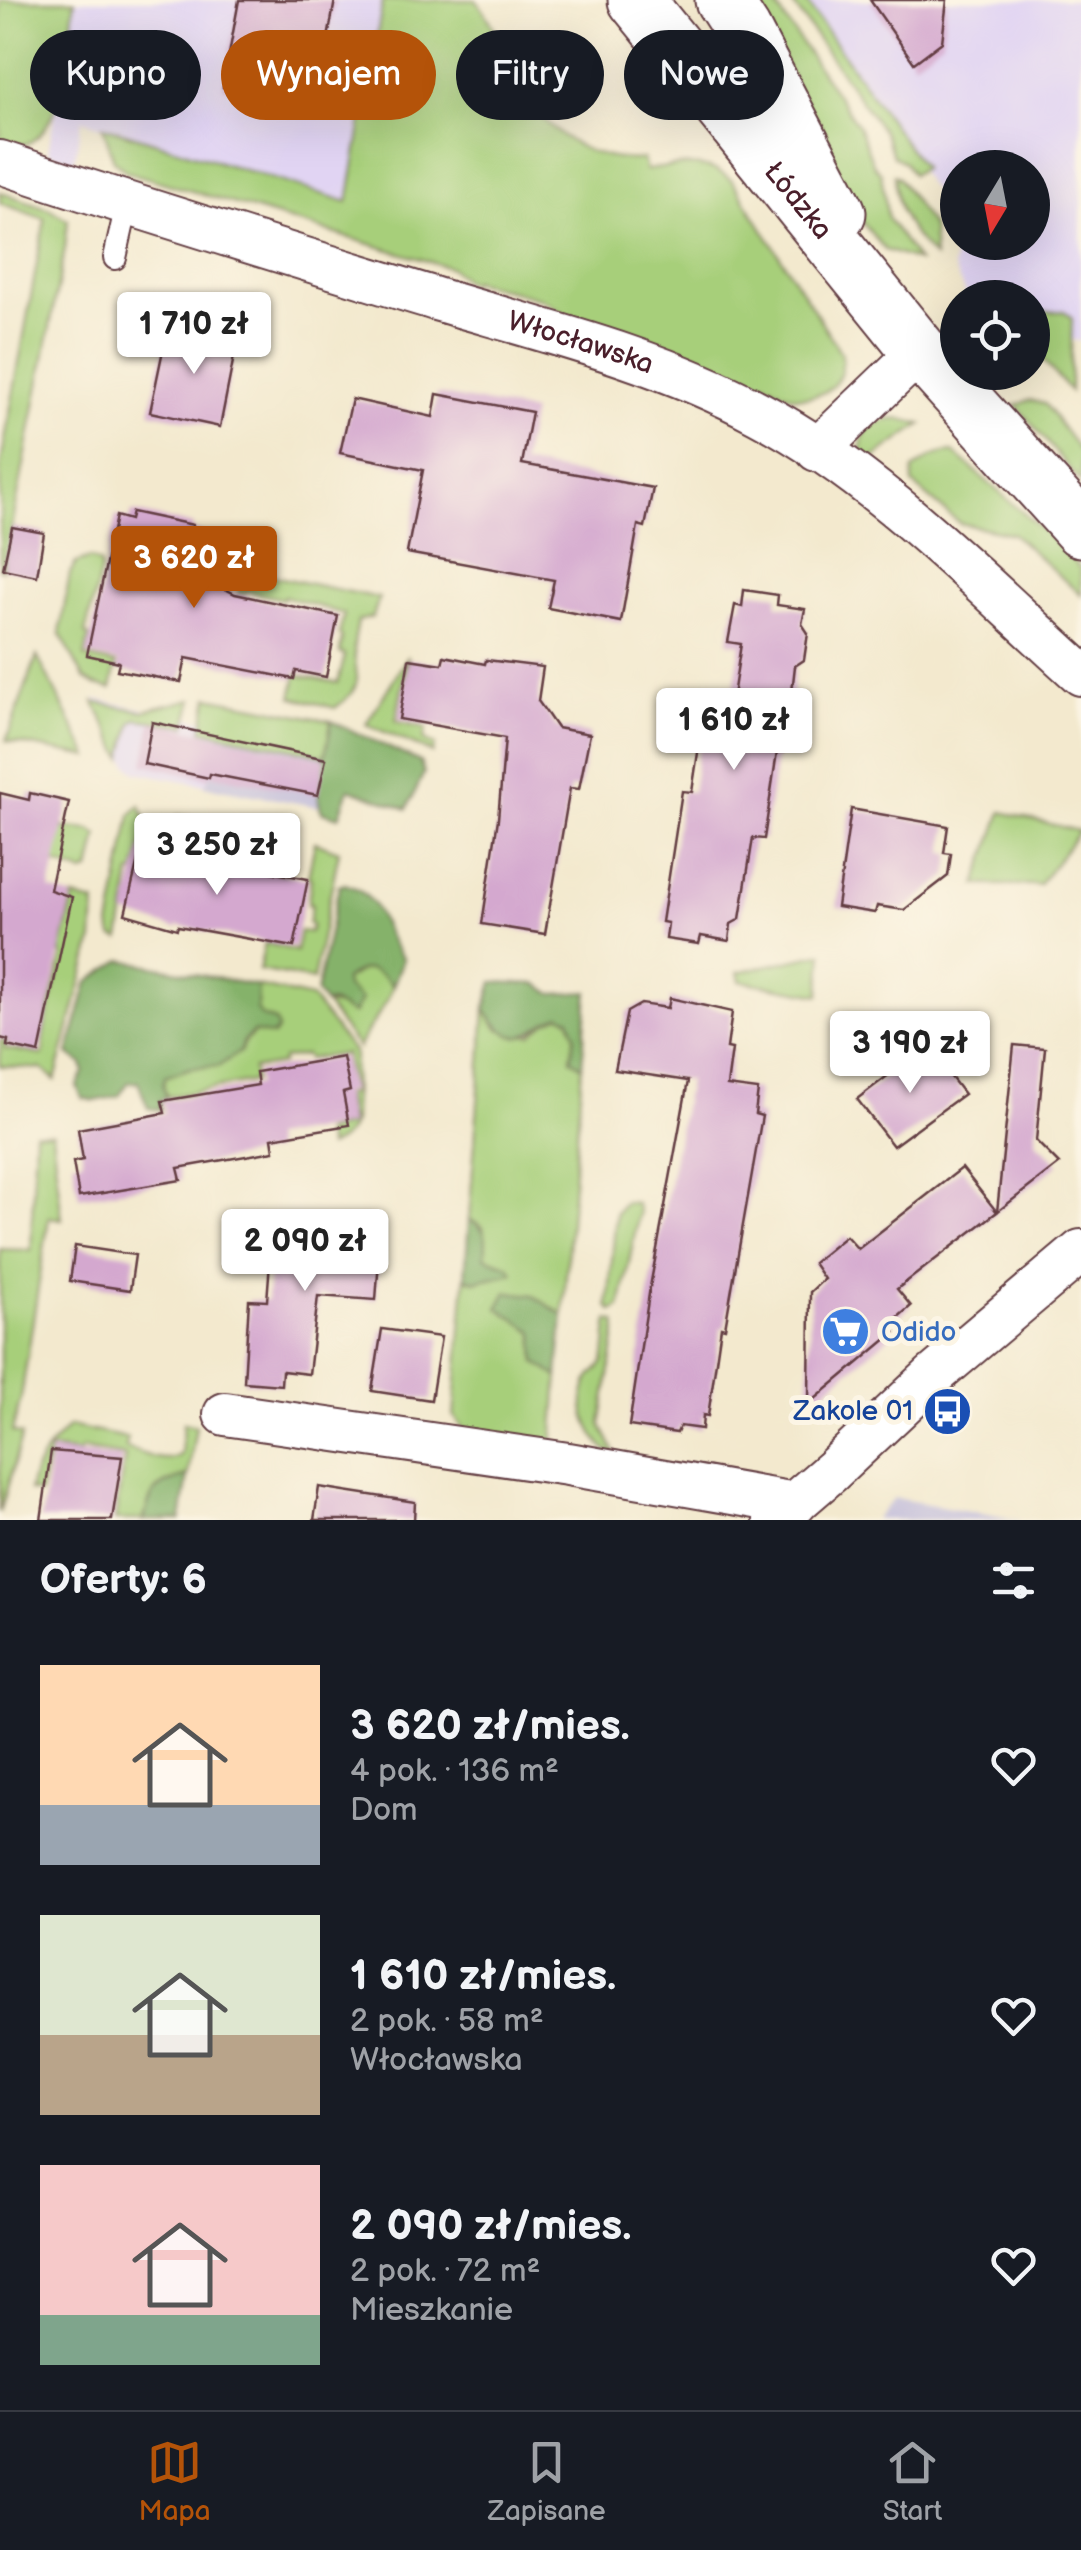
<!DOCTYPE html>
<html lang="pl">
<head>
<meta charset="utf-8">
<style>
  body { margin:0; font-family:"Balsamiq Sans",sans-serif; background:#20242c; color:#f1f3f6; height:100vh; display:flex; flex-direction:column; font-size:38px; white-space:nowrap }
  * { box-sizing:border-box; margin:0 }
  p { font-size:32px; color:#9ea1a6 }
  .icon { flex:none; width:55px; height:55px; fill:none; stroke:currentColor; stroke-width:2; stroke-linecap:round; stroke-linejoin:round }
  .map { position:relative; height:1520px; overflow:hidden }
  .details { display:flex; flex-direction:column; background:#171b24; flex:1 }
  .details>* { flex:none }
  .banner { position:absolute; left:30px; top:30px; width:1022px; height:90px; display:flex; gap:20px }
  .needle { width:65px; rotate:190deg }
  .tools { position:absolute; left:940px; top:150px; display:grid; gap:20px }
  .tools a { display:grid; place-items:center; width:110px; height:110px; border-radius:50%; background:#171b24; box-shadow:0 10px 40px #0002; font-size:50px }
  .price { position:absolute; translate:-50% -85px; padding:0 22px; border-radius:10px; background:#fff; color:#222; font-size:32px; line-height:65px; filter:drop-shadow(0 2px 5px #0008) }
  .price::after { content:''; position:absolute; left:50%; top:60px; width:30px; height:22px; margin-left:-15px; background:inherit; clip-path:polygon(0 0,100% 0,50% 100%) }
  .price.selected { background:#b45309; color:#fff }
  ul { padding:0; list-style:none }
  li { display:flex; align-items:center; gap:30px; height:250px; padding:0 40px }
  li span { display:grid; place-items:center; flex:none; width:280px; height:200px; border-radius:0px; color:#555 }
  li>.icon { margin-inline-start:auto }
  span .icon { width:120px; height:120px; fill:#fffc; stroke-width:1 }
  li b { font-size:42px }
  h2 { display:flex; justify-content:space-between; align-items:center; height:120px; padding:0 40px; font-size:42px }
  .pill { padding:0 35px; border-radius:45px; background:#171b24; box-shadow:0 10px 40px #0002; font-size:35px; line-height:90px }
  .pill.selected { background:#b45309; color:#fff }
  .menu { display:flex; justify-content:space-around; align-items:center; height:140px; border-top:2px solid #363941; background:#171b24; font-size:28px; color:#9ea1a6 }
  .menu a { display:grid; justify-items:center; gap:5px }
  .menu .selected { color:#b45309 }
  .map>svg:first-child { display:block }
</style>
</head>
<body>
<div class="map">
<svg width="1081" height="1520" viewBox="0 0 1081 1520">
  <rect width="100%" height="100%" fill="#fcf5e5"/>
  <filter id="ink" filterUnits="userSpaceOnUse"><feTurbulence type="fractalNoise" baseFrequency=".01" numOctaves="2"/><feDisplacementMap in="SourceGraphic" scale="20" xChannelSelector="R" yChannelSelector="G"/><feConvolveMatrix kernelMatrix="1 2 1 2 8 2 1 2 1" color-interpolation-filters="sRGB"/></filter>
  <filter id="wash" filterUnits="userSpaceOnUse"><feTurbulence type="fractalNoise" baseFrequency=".0048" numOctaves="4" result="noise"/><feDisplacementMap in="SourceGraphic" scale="40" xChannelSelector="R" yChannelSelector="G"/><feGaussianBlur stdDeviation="2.25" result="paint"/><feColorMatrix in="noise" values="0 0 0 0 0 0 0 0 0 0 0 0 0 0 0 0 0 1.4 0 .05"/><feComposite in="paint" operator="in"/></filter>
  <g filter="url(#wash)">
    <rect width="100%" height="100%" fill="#f3e9ce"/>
    <g fill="#e1d4f3">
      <polygon points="75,0 383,0 349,202 82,120 74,162 48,152"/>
      <polygon points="797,0 1081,0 1081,341 1033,337 1032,298 967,297 953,267 957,231 958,242 1032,242 1032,168 958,168 957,224"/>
      <polygon points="95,699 221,724 206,785 136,772 128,765"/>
    </g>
    <g fill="#c5c0da">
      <polygon points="221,724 330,745 319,807 204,786 208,780"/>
      <polygon points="894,1498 1021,1520 874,1520"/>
    </g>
    <g fill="#a7cf7a" stroke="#787752" stroke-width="2.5">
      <path d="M 0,0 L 75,0 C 68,39 65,168 0,142 Z"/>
      <path d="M 383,0 L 476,0 C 499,28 505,60 522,89 C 549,135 590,163 643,159 L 646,170 C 678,166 705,158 732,180 L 841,353 C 848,383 821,402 793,396 C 782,394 774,386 764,382 L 757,391 L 577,322 L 542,299 L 474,281 L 472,283 L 463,280 L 451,268 L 127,172 L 114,161 L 103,126 L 348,202 Z"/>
      <polygon points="753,0 772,0 858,126 874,166 881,173 888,219 918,261 885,250 854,212"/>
      <polygon points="790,0 805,0 923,168 912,174 904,162 893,156 883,132"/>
      <path d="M 894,175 L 898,177 L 932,227 L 934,257 C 908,233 896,210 894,175 Z"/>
      <polygon points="0,192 50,209 68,220 65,248 12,527 3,569 0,570 0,467 45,219 0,203"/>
      <polygon points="1064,311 1072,318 1070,391 1033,349 1033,318 1041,312"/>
      <polygon points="1030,400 1045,404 1081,453 1081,483 1016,405"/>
      <path d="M 901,419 L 922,424 L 868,462 L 861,449 C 861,425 880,419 901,419 Z"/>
      <path d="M 953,452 L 1052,538 L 1081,569 L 1081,595 L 1013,534 L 959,523 L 913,484 L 913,470 C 927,459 935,453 953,452 Z"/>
      <polygon points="90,558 100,563 101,570 85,634 89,636 85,657 116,664 111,689 95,685 84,678 60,633 70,573 76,563"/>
      <path d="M 244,570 L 379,598 L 373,617 L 358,621 C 357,629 354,639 354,647 C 355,679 366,685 335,708 L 292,697 L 297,675 L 338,683 L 345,655 L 340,653 L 342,637 L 339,635 L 344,614 L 284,596 L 283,599 L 246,591 L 245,594 L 238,593 Z"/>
      <polygon points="37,656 89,757 6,741"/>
      <polygon points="408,656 396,721 426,728 424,740 435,745 433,753 366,724"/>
      <polygon points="209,697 331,721 326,756 202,730"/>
      <polygon points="193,699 186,726 137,719 132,723 123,758 94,702 143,711"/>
      <polygon points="140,805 148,822 135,873 131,874 120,940 113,937 110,926 131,815"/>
      <polygon points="1002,812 1079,831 1039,885 976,885"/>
      <path d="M 177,816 L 212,821 C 224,832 217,848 214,862 L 208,859 L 206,866 L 196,864 L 198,856 L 193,855 L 192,861 L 173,857 L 174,851 L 169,850 L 165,857 L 167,827 Z"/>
      <polygon points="58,827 90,830 98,835 90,871 83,873 53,863"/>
      <polygon points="254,829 286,836 290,842 286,872 283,873 281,880 278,880 278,872 275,871 274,875 253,871 254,866 248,864 246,872 235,871 241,837"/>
      <polygon points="315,842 339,851 313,980 259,970 265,943 296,951 300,931 310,932 312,924 308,923 312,905 308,904 311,878 308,877"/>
      <polygon points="74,898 95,903 93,940 55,1080 42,1069 0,1066 0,1040 6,1041 5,1049 43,1055 45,1027 63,955 60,953"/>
      <polygon points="823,953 820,995 740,981 738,972"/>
      <path d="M 367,968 L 379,970 L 393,986 C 385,1009 369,1026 358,1048 L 325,1004 L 342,1006 L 344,980 Z"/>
      <path d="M 258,986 L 311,998 L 354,1053 L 353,1122 C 349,1135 340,1141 328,1147 L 324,1132 L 350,1125 L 345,1095 L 352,1093 L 345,1054 L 307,1059 L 305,1055 L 282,1059 L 282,1064 L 253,1069 L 254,1081 L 167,1097 L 163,1087 L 164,1077 L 190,1068 L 219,1066 L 255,1032 L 261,1016 L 257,1009 Z"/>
      <polygon points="485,1010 499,1029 531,1035 547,1021 561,1015 570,1019 575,1035 571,1059 582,1067 563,1315 532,1295 536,1362 558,1377 553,1446 467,1434 454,1416 465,1278 476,1281 513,1273 509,1266 485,1257 483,1227 469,1219"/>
      <polygon points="35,1132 52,1133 62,1219 49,1217 21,1398 12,1432 22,1435 0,1513 0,1249 31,1250"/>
      <polygon points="624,1202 636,1203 639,1213 620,1307 612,1311 608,1306 616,1213"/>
      <path d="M 609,1320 L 616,1322 L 617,1328 L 601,1424 L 617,1457 C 593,1446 574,1405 589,1380 C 593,1372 601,1369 604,1361 C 607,1348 606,1333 609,1320 Z"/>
      <path d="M 183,1423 L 196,1426 L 188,1476 C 159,1483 150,1489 144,1520 L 115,1520 L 125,1456 L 81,1449 L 79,1453 L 50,1449 L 40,1493 L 29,1491 C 34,1464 49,1444 70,1426 L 127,1438 L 126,1448 C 143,1453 166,1466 181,1454 Z"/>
    </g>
    <g fill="#85b26a" stroke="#68684a" stroke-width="2.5">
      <path d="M 331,721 L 420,762 L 424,773 L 407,809 L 349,789 L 339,817 L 322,812 C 311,791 330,746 331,721 Z"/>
      <path d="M 345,884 C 384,896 378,930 403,959 L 393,986 C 377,968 364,963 345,980 L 346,987 L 361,1000 L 353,1014 L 330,1002 L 325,1004 L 316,993 L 339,886 Z"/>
      <polygon points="122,960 258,986 257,1009 261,1016 275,1021 278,1029 273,1036 254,1032 244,1040 241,1051 219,1066 190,1068 165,1077 163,1087 167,1097 160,1100 161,1110 148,1108 138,1082 128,1083 119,1096 95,1101 82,1098 77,1086 84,1072 82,1064 68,1054 88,982"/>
      <path d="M 493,982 L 538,984 L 553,994 L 588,992 L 582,1067 L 571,1059 L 575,1035 L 570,1019 L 561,1015 C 522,1030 521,1057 485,1010 Z"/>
      <path d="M 469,1219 C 488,1230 487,1237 485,1257 L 509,1266 L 513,1273 L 476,1281 L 465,1278 Z"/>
      <polygon points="507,1292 532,1295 563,1315 558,1377 536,1362 534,1332 498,1308"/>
      <path d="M 188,1476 L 181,1520 L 144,1520 C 150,1489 159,1483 188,1476 Z"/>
    </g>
    <g id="blocks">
      <g fill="#d4a8cf">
        <polygon points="239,0 335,0 316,104 223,87"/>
        <polygon points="870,0 947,0 942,42 914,63"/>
        <polygon points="168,326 237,341 220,427 150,412"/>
        <polygon points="437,394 532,412 522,464 653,488 645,527 638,525 621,622 548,608 554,580 407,553 423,470 340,453 352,399 433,417"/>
        <polygon points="132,512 193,525 192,530 220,537 210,581 235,594 338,616 326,677 296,671 294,679 186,658 181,682 117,670 119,662 87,655 116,516 130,520"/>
        <polygon points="12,527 44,533 37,576 3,569"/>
        <polygon points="744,590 778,595 777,605 805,609 802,624 808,633 804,660 795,666 785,752 777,752 764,839 753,838 740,919 731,924 729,941 701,936 699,944 666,939 668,923 662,922 682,791 692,792 705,707 713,708 715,693 733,696 741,644 728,642 735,605 742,607"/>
        <polygon points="444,656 485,664 486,660 543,667 538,701 548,715 557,728 590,734 579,789 570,788 545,934 482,924 498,819 505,738 399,719 409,659 442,664"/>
        <polygon points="152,722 326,759 318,795 210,774 209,778 144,764"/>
        <polygon points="0,793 29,800 30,793 69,802 50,890 72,897 39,1053 7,1046 8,1040 0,1038"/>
        <polygon points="851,809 948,826 944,853 951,854 948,876 904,910 877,906 875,913 837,907"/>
        <polygon points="141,848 308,879 294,947 178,926 177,929 125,914"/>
        <polygon points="670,998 732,1012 727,1048 732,1049 727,1086 758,1090 755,1114 762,1116 725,1328 721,1327 708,1416 703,1415 702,1429 680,1426 677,1433 629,1426 650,1287 688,1081 615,1070 627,1012 641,1004 668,1008"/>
        <polygon points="1014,1045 1045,1048 1036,1141 1059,1164 997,1212"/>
        <polygon points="927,1046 964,1094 893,1146 857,1099"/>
        <polygon points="343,1057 350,1091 343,1093 349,1125 272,1138 274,1151 178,1168 181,1180 79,1197 73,1162 83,1160 78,1129 165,1113 162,1101 258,1085 256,1072"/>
        <polygon points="962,1168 997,1212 897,1289 911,1306 889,1325 895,1332 809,1404 810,1292 824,1279 813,1263 846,1236 858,1249"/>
        <polygon points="273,1223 381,1233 376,1300 318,1296 309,1374 282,1371 281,1385 244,1382 249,1300 267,1301"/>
        <polygon points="75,1246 135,1255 130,1290 70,1281"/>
        <polygon points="382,1329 441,1337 431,1400 372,1391"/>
        <polygon points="51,1451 122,1457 112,1520 41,1520"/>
        <polygon points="319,1487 415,1502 414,1520 314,1520"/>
      </g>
    </g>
  </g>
  <g filter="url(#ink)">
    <use href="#blocks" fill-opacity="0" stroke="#633d43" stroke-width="2.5"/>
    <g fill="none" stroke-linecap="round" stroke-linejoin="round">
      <defs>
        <polyline id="lane" points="115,258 127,205"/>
        <g id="street">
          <path id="s1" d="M 0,162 C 146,211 292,255 439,300 C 548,332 659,359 759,413 C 878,476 981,584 1081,674"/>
          <polyline points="817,450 920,351"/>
          <polyline points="225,1414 568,1464 795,1504"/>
          <polyline points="775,1520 832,1471 933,1376 1081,1251"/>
        </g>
        <g id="secondary">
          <path id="s2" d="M 636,0 L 920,351 L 1081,529"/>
          <polyline points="723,0 743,31 838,213"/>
        </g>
      </defs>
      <use href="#lane" stroke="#633d43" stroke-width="26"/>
      <use href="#street" stroke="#633d43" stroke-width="46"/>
      <use href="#secondary" stroke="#633d43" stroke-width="59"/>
      <use href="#lane" stroke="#fff" stroke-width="22"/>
      <use href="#street" stroke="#fff" stroke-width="42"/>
      <use href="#secondary" stroke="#fff" stroke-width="55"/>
    </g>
  </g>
  <defs>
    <symbol id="supermarket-disc" viewBox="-11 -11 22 22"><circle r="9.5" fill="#3f7fe0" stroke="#fcf5e5"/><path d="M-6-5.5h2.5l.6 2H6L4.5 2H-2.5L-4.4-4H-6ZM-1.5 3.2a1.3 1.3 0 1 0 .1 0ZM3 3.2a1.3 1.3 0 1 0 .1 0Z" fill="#fff"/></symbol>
    <symbol id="bus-disc" viewBox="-11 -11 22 22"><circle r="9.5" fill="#1a4fb4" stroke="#fcf5e5"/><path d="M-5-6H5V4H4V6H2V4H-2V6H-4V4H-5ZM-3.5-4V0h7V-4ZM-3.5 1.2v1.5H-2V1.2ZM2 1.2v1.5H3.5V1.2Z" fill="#fff"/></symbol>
  </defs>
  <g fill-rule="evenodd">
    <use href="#supermarket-disc" x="818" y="1304" width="55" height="55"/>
    <use href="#bus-disc" x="920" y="1384" width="55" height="55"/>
  </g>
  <g text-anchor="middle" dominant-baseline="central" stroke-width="10" stroke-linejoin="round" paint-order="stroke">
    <g font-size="28" fill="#4a1f2b" stroke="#fcf5e5">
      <text stroke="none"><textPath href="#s2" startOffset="258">Łódzka</textPath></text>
      <text stroke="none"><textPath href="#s1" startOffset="608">Włocławska</textPath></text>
    </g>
    <g font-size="28" fill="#366cbe" stroke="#fcf5e5" text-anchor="start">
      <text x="881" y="1332">Odido</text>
    </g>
    <g font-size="28" fill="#164399" stroke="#fcf5e5" text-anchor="end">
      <text x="913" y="1411">Zakole 01</text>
    </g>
  </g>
</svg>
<div class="tools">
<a><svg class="needle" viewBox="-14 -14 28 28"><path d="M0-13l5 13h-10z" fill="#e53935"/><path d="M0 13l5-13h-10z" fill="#9ea1a6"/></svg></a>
<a><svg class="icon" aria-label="locate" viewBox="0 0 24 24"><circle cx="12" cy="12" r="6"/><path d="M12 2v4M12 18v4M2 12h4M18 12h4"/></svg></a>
</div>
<b class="price" style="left:194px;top:377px">1 710 zł</b>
<b class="price selected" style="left:194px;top:611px">3 620 zł</b>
<b class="price" style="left:734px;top:773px">1 610 zł</b>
<b class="price" style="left:217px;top:898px">3 250 zł</b>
<b class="price" style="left:910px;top:1096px">3 190 zł</b>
<b class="price" style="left:305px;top:1294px">2 090 zł</b>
<div class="banner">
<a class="pill">Kupno</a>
<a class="pill selected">Wynajem</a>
<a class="pill">Filtry</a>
<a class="pill">Nowe</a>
</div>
</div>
<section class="details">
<h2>Oferty: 6<svg class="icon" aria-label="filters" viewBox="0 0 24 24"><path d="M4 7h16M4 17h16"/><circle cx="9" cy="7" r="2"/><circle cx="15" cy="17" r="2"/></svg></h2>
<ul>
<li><span style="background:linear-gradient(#ffd9b3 70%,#9aa5b1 0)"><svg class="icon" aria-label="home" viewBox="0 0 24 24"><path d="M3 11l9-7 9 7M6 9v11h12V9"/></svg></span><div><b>3 620 zł/mies.</b><p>4 pok. · 136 m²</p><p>Dom</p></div><svg class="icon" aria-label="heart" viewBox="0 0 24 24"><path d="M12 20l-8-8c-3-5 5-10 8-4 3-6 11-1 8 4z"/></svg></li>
<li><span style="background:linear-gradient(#dfe7d0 60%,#b9a48a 0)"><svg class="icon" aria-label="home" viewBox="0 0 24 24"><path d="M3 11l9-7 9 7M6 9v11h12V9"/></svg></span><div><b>1 610 zł/mies.</b><p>2 pok. · 58 m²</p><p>Włocławska</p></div><svg class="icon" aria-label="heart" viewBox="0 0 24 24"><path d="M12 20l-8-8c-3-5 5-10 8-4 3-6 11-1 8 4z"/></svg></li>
<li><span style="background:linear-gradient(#f6c9c9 75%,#7fa58c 0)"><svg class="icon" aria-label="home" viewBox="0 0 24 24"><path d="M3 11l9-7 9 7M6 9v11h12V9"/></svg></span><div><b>2 090 zł/mies.</b><p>2 pok. · 72 m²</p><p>Mieszkanie</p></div><svg class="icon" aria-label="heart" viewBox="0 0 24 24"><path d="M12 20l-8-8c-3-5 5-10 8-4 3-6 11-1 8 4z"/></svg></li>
</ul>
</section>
<nav class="menu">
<a class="selected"><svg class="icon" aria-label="map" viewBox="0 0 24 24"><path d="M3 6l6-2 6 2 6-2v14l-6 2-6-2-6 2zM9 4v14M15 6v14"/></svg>Mapa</a>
<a><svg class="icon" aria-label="saved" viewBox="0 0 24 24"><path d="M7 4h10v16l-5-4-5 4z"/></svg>Zapisane</a>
<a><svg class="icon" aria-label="home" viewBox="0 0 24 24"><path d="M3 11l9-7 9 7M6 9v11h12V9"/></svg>Start</a>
</nav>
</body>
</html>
